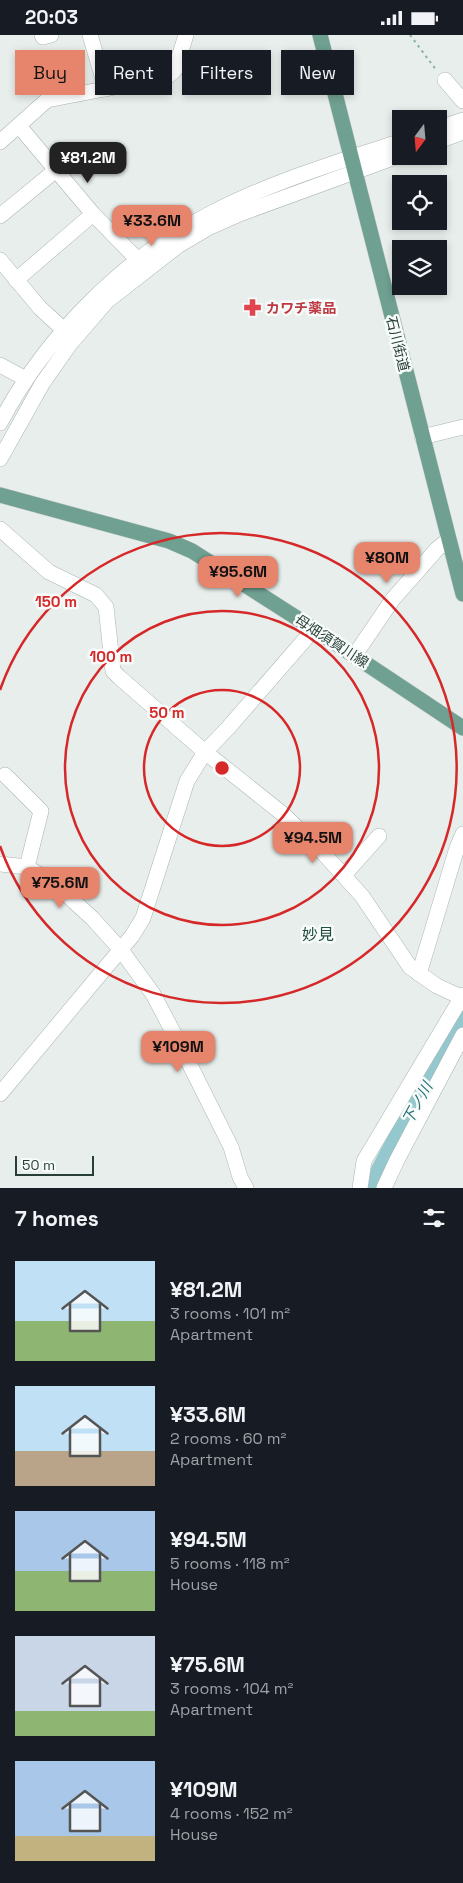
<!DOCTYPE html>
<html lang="en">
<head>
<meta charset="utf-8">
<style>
  body { margin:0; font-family:"Space Grotesk","Noto Sans JP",sans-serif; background:#20242c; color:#f1f3f6; height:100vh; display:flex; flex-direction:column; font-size:19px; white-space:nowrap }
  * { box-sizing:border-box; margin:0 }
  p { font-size:16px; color:#9ea1a6 }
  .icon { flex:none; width:28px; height:28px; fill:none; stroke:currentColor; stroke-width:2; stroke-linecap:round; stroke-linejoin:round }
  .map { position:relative; height:1153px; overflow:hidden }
  .sheet { display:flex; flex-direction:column; background:#171b24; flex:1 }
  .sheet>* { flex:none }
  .top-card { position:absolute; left:15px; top:15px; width:434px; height:45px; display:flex; gap:10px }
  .needle { width:32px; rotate:196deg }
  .controls { position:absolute; left:392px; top:75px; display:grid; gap:10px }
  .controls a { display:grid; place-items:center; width:55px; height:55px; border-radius:0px; background:#171b24; box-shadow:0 2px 8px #0003; font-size:25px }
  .scale { position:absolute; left:15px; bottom:12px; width:79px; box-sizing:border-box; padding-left:5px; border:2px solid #273f38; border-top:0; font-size:14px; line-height:18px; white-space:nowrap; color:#273f38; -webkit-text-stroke:4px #f7fbf9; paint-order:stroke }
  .price { position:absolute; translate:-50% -42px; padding:0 11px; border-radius:10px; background:#e7846c; color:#111; font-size:16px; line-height:32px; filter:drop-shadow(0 1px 2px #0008) }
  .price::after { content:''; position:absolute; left:50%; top:30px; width:15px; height:11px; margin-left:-8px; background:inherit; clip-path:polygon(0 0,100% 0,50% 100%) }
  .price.current { background:#222; color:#fff }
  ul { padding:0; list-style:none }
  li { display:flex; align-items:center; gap:15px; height:125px; padding:0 15px }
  li span { display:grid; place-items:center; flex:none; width:140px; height:100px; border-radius:0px; color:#555 }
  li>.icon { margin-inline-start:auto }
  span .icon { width:60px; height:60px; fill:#fffc; stroke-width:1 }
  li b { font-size:21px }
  h2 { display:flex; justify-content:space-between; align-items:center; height:60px; padding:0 15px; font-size:21px }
  .tag { padding:0 18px; border-radius:0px; background:#171b24; box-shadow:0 2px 8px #0003; font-size:18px; line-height:45px }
  .tag.current { background:#e7846c; color:#111 }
  .status { display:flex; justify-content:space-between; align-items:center; height:35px; padding:0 25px; background:#171b24; direction:ltr }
  .status svg { height:14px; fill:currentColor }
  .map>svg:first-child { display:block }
</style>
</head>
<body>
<div class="status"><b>20:03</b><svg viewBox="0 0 49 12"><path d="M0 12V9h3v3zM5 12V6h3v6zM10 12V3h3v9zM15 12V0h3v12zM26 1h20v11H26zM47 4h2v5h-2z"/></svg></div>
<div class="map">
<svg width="463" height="1153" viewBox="0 0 463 1153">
  <rect width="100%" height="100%" fill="#e7eeeb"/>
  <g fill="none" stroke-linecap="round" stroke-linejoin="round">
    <polyline stroke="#94c8ce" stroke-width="19" points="377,1153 380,1136 416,1068 463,984"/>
    <defs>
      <g id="minor">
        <polyline points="42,0 43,2 51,0"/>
        <polyline points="90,0 106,54"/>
        <polyline points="445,45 463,66"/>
        <polyline points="19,91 93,179 138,225"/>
        <polyline points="439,93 463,85"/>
        <polyline points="439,106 463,97"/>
        <polyline points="0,107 47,65 167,42 175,35 186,0"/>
        <polyline points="0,181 56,135"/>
        <polyline points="0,225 40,273 64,295"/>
        <polyline points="16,245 93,179"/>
        <polyline points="0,330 26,344"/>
        <path d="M 0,388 C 45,303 120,226 206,181 C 267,148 336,128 401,106"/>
        <polyline points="422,402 463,392"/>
        <polyline points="0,424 42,349 70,309 107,266 179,210 208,193 242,178 401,120"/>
        <polyline points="0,494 49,537 96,560 106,572 113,636 119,642 205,717 284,780 324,819 362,861 410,932 437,951 463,963"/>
        <polyline points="354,621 393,564 437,514 448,505"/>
        <polyline points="5,740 41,776 27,832"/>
        <polyline points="0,829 27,832 56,850 92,883 121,915 153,959 183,1016 231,1112 240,1142 246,1153"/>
        <polyline points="344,840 379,801"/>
        <polyline points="419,939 457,813 463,799"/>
        <polyline points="0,1059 132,901 143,883 187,746 205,717 228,693 314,594"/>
        <polyline points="360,1153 364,1126 463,960"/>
        <polyline points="384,1153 397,1125 463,1000"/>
      </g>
      <g id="major">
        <polyline points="320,0 463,559"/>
        <polyline points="0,460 169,506 192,516 314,594 463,693"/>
      </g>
    </defs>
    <use href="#minor" stroke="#aab6b2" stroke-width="16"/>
    <use href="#major" stroke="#c3c9c7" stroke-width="16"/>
    <polyline stroke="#8aafa2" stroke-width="2" stroke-dasharray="2.5 4" stroke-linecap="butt" points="410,0 437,36"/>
    <use href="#minor" stroke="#fff" stroke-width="15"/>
    <use href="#major" stroke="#6fa091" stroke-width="15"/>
  </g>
  <g fill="none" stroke="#d62828" stroke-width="2.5">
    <circle cx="222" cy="733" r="78"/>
    <circle cx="222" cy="733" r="157"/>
    <path d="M0 655A235 235 0 1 1 0 811"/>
  </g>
  <defs>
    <symbol id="pharmacy-bare" viewBox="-9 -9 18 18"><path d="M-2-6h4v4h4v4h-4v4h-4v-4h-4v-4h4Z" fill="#e0444e" stroke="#f7fbf9" stroke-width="2.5" paint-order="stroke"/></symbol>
  </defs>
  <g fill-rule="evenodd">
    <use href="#pharmacy-bare" x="240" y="260" width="25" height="25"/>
  </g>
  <g text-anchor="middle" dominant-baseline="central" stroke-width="5" stroke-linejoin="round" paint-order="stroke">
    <g font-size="14" font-weight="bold" fill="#be3a42" stroke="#f7fbf9" text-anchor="start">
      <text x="266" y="273">カワチ薬品</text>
    </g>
    <g font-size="14" fill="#273f38" stroke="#f7fbf9">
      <text transform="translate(398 309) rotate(76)">石川街道</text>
      <text transform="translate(332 606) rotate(33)">母畑須賀川線</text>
    </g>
    <g font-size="15" font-style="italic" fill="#246e77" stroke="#f7fbf9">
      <text transform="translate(417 1068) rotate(-61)">下ノ川</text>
    </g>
    <g font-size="16" fill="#245043" stroke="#f7fbf9">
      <text x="318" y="899">妙見</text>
    </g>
  </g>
  <circle cx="222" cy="733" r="8" fill="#d62828" stroke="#f7fbf9" stroke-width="2.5"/>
  <g font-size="15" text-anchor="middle" font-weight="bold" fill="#d62828" stroke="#f7fbf9" stroke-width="5" stroke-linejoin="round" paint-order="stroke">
    <text x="56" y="572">150 m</text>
    <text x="111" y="627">100 m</text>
    <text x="167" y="683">50 m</text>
  </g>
</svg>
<div class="controls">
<a><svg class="needle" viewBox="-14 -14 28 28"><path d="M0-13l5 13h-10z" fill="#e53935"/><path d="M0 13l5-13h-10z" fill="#9ea1a6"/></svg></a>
<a><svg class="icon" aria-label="locate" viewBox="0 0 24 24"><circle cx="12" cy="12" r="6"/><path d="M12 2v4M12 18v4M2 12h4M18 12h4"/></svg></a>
<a><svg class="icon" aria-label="layers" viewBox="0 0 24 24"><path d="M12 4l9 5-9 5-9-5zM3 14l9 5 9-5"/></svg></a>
</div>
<div class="scale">50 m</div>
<b class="price current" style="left:88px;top:149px">¥81.2M</b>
<b class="price" style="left:152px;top:212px">¥33.6M</b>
<b class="price" style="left:387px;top:549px">¥80M</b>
<b class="price" style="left:238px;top:563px">¥95.6M</b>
<b class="price" style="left:313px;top:829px">¥94.5M</b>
<b class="price" style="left:60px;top:874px">¥75.6M</b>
<b class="price" style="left:178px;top:1038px">¥109M</b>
<div class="top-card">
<a class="tag current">Buy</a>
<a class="tag">Rent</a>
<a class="tag">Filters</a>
<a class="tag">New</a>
</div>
</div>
<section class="sheet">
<h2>7 homes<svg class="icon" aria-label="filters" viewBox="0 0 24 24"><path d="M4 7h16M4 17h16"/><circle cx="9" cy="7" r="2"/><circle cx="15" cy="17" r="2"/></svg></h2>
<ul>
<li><span style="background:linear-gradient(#bfe0f5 60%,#8fb573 0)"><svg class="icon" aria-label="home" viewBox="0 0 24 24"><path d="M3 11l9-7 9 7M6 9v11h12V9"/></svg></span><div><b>¥81.2M</b><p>3 rooms · 101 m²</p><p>Apartment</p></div></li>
<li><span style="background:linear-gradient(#bfe0f5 65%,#b9a48a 0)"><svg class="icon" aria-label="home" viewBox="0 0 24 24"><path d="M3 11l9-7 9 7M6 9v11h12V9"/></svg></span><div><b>¥33.6M</b><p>2 rooms · 60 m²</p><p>Apartment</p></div></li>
<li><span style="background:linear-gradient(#a9c7e8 60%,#8fb573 0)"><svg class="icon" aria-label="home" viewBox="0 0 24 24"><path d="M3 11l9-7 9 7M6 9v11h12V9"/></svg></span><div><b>¥94.5M</b><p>5 rooms · 118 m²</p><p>House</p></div></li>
<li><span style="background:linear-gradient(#c9d6e8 75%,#8fb573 0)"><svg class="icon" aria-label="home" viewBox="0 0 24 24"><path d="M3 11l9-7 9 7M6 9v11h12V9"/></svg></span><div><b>¥75.6M</b><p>3 rooms · 104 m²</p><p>Apartment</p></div></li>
<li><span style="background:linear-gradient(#a9c7e8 75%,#c2b280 0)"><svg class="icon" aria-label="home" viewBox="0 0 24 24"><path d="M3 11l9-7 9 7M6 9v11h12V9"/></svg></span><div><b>¥109M</b><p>4 rooms · 152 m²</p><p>House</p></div></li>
</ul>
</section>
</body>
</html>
